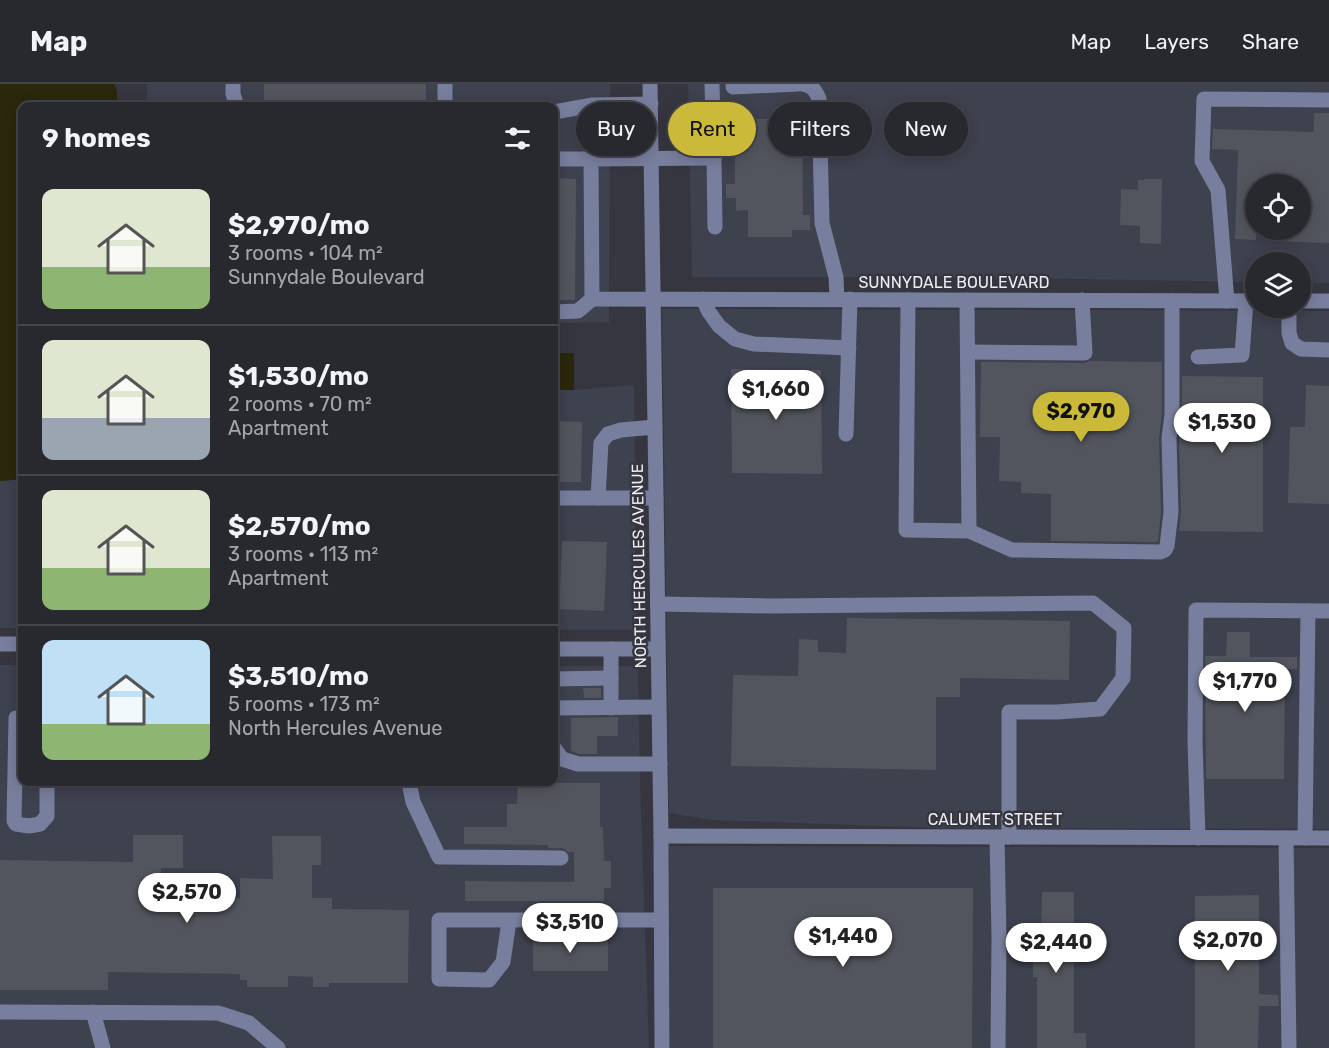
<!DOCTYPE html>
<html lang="en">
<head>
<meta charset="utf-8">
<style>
  body { margin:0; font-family:Rubik,sans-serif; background:#34343b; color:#f1f3f6; height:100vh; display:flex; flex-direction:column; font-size:22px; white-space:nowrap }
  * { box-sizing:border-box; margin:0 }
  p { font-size:20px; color:#a5a6aa }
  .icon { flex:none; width:33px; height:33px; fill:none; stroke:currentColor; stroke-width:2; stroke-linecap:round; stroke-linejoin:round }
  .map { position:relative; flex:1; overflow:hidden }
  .details { position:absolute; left:18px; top:18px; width:540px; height:684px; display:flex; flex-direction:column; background:#28282f; border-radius:12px; box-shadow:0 3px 15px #0003,0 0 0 2px #44444b }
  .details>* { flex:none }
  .banner { position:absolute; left:576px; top:18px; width:570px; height:54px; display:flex; gap:12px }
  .controls { position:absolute; left:1245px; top:90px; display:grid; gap:12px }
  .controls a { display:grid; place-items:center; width:66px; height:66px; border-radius:50%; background:#28282f; box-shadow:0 3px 15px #0003,0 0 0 2px #44444b; font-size:30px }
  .price { position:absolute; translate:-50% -51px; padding:0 14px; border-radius:21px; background:#fff; color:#222; font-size:20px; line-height:39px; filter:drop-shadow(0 2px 3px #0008) }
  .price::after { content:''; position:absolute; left:50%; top:36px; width:18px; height:14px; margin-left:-9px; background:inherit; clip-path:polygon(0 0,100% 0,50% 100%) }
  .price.selected { background:#cbba39; color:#111 }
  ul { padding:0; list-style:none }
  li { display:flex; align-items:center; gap:18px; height:150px; padding:0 24px }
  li+li { border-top:2px solid #44444b }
  li span { display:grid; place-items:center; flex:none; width:168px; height:120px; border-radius:12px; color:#555 }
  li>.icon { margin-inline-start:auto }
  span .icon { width:72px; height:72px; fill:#fffc; stroke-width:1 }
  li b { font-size:26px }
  h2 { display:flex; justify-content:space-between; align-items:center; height:72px; padding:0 24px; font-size:26px }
  .pill { padding:0 21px; border-radius:27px; background:#28282f; box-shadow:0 3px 15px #0003,0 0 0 2px #44444b; font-size:21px; line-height:54px }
  .pill.selected { background:#cbba39; color:#111 }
  header { display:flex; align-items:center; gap:36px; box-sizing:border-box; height:84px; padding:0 30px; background:#28282f; border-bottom:2px solid #44444b }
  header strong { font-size:28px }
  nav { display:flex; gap:33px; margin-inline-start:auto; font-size:21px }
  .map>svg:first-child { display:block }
</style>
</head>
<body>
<header>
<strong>Map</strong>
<nav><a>Map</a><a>Layers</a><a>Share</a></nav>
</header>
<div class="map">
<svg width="1329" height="964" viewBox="0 0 1329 964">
  <rect width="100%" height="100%" fill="#35363f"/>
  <g fill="#3e414e" fill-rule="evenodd">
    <polygon points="147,0 610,0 609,238 554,239 554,22 147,22"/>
    <path d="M 688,0 L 1329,0 L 1329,199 L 1301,199 L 1300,178 L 1256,178 L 1255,198 L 949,193 L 692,193 ZM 1256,100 L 1300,100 L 1300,146 L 1256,146 Z"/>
    <polygon points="662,225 1329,227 1329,745 939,744 711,736 669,729"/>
    <polygon points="634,301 636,546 554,546 554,306 574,306"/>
    <polygon points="22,395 22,544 0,544 0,397"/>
    <polygon points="0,581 22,581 22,698 554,698 554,582 638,582 640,696 649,964 0,964"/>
    <polygon points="669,762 1329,764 1329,964 670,964"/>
  </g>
  <g fill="#2a270c">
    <polygon points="0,0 114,0 117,7 117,22 22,22 22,395 0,397"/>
    <rect x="554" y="269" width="20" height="37"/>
  </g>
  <g fill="#53555e">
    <rect x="264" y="0" width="162" height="22"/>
    <polygon points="1314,29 1329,29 1329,159 1272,157 1272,146 1300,146 1300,100 1256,100 1256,156 1235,155 1238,66 1212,65 1213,45 1314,48"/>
    <polygon points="735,35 802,35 803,131 810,131 810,146 792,146 792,153 748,153 748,126 736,127 736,114 726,114 726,100 735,100"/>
    <polygon points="554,94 576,95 575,216 554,216"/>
    <polygon points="1144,95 1162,95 1161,160 1140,159 1140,142 1120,141 1121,105 1138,106 1138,96 1144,96"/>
    <polygon points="1090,277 1162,278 1162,330 1159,354 1161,428 1158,458 1051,457 1051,410 1021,409 1021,398 999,397 1000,353 980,353 981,278 1085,279"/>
    <polygon points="731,285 821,286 822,390 732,389"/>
    <polygon points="1182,292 1263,293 1263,448 1179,447 1181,428 1179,354 1182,331"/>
    <polygon points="1306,301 1329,302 1329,420 1288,419 1290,343 1305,343"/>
    <polygon points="554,337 582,338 581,398 554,398"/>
    <polygon points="562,457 607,458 604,527 559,525"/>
    <polygon points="847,534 1070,537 1069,596 960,594 960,613 936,613 936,686 731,682 733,591 798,592 799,555 818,556 818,568 846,569"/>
    <polygon points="1227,548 1250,548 1250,573 1297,573 1297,585 1285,585 1284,695 1206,695 1205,572 1226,572"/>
    <polygon points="583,604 601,604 601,614 584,614"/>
    <polygon points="618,633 618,652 597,652 597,670 579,670 571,667 571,634"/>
    <polygon points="518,699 600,699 600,743 603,743 604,777 611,777 611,804 604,804 604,817 465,817 465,797 574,798 574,768 568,768 562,764 548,764 548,761 464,760 464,743 507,743 507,720 517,720"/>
    <polygon points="133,751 183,751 183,784 161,784 161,813 240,814 240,794 273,795 272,752 321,752 321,781 312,781 312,814 332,814 332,825 409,826 408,899 329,899 329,903 313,903 313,893 288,892 288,903 247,903 247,896 240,896 240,890 108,888 108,906 0,906 0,776 133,778"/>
    <polygon points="713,804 973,804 972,964 713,964"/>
    <polygon points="1042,808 1074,808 1074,949 1086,949 1086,964 1037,964 1037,893 1033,893 1033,853 1041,853"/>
    <polygon points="1259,811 1259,910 1278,911 1279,922 1259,922 1258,964 1195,964 1195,812"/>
    <rect x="533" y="854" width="75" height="33"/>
  </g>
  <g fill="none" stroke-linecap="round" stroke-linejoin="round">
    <g stroke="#787e9d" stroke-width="15">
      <polyline points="233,0 233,10 237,22"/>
      <polyline points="650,0 661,752 662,964"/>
      <polyline points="712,0 714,74 591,75 592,215 1256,217"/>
      <path d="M 802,0 C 812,2 815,5 819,15 L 822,139 L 836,193 L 837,215"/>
      <polyline points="733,3 798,0"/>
      <polyline points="445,22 445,0"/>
      <polyline points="554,28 593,21 651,20"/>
      <polyline points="714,74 715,143"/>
      <polyline points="554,75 591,75"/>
      <polyline points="703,215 709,228 719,242 735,255 754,260 849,264"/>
      <polyline points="908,216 906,446 969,447 1012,466 1160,468 1165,466 1167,462 1171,428 1169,354 1172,331 1172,217"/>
      <polyline points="967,216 969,447"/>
      <polyline points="1227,217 1218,106 1202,77 1204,15 1329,16"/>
      <polyline points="1300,217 1329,217"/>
      <polyline points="1289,224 1289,249 1292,259 1301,265 1329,266"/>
      <polyline points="554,228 578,227 592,215"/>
      <polyline points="968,268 1085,269 1082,216"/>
      <polyline points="1198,273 1242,271 1246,217"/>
      <polyline points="846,350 850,215"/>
      <polyline points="554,414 656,414"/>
      <polyline points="598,414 601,359 608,350 621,346 655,343"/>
      <polyline points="658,520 771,522 1093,519 1124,544 1123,594 1100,625 1057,628 1009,628 1009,753"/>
      <polyline points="0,560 22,560"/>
      <polyline points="554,565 658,565"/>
      <polyline points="611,565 611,624"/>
      <polyline points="554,595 611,594"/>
      <polyline points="554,624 658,623"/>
      <polyline points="16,634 14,737 16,740 29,742 40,740 47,732 47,698"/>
      <polyline points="554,664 562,675 578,680 660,680"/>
      <polyline points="409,698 413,718 439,773 561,774"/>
      <polyline points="661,752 1329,754"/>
      <polyline points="997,753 999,853 998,964"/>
      <polyline points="1198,754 1195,657 1196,526 1329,527"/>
      <polyline points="1286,754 1289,964"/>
      <polyline points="1305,754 1308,527"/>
      <polyline points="509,837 503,878 489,896 439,895 439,836 661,836"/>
      <polyline points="0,928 218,929 249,939 278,964"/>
      <polyline points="93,928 103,964"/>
    </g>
  </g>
  <g text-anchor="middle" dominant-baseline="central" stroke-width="5" stroke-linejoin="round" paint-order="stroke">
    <g font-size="16" fill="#ebedf2" stroke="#35363f">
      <text x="954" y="198">SUNNYDALE BOULEVARD</text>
      <text transform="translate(639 482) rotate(-91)">NORTH HERCULES AVENUE</text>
      <text x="995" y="735">CALUMET STREET</text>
    </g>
  </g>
</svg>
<div class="controls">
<a><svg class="icon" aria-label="locate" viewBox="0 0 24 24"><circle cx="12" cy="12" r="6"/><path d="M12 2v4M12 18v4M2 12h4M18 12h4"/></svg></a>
<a><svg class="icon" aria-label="layers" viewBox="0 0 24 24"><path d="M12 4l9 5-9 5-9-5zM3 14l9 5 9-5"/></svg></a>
</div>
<b class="price" style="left:776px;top:337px">$1,660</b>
<b class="price selected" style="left:1081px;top:359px">$2,970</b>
<b class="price" style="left:1222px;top:370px">$1,530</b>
<b class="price" style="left:1245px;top:629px">$1,770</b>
<b class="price" style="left:187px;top:840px">$2,570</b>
<b class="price" style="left:570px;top:870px">$3,510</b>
<b class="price" style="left:843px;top:884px">$1,440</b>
<b class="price" style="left:1228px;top:888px">$2,070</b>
<b class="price" style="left:1056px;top:890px">$2,440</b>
<div class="banner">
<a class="pill">Buy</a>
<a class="pill selected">Rent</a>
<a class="pill">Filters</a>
<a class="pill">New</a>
</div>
<section class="details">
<h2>9 homes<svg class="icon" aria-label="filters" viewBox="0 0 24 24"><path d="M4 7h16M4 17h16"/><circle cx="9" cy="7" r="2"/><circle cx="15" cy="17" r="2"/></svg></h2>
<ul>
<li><span style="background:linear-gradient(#dfe7d0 65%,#8fb573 0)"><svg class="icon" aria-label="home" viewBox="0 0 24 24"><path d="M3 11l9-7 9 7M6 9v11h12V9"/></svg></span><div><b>$2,970/mo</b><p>3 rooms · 104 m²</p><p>Sunnydale Boulevard</p></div></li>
<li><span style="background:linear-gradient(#dfe7d0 65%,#9aa5b1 0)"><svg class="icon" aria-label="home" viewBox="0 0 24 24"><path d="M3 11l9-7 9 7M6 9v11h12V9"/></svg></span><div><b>$1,530/mo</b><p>2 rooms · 70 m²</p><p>Apartment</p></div></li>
<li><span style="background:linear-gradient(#dfe7d0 65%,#8fb573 0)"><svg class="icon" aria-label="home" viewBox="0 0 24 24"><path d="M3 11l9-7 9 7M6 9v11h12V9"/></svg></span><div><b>$2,570/mo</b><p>3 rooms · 113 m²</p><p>Apartment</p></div></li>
<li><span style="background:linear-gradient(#bfe0f5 70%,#8fb573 0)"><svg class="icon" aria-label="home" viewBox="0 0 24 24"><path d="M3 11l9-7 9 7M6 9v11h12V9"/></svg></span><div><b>$3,510/mo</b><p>5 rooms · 173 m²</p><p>North Hercules Avenue</p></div></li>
</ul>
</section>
</div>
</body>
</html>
